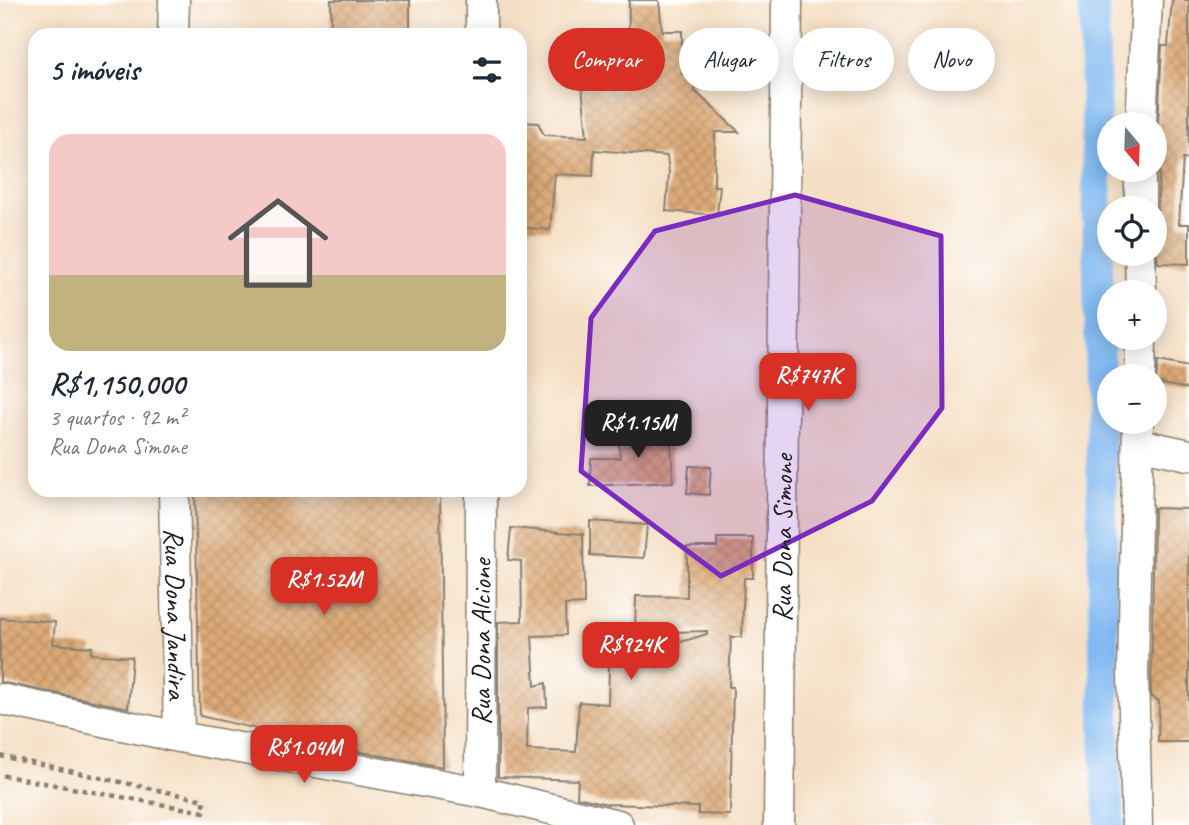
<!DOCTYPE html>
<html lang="pt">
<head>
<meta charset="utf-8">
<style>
  body { margin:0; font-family:Caveat,sans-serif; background:#f2f2f3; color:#1f2937; height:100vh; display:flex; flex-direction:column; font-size:26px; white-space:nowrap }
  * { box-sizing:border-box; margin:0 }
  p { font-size:23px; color:#747a83 }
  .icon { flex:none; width:38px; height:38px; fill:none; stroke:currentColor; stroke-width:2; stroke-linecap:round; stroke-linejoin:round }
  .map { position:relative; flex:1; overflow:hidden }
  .drawer { position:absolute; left:28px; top:28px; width:499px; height:469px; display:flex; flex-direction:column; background:#fff; border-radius:21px; box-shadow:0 4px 18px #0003 }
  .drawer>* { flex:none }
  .guide { position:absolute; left:548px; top:28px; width:536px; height:63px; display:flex; gap:14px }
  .needle { width:46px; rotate:161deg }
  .controls { position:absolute; left:1097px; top:112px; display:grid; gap:14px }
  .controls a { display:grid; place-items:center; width:70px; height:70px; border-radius:50%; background:#fff; box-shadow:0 4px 18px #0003; font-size:35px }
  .price { position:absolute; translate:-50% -60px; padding:0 16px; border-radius:14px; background:#d93025; color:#fff; font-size:23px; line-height:46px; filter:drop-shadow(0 2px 4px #0008) }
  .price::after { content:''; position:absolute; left:50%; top:42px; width:21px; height:16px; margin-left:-10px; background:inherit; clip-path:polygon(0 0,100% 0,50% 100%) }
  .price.selected { background:#222; color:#fff }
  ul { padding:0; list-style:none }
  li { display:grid; align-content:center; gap:14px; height:371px; padding:0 21px }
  li span { display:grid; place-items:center; height:217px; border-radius:21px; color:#555 }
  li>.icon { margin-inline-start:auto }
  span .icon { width:126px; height:126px; fill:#fffc; stroke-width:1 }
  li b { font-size:30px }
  h2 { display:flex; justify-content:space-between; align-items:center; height:84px; padding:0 21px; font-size:30px }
  .pill { padding:0 24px; border-radius:32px; background:#fff; box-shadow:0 4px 18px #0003; font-size:24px; line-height:63px }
  .pill.selected { background:#d93025; color:#fff }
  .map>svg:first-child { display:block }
</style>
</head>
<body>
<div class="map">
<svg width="1189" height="825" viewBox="0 0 1189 825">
  <defs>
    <pattern id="building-cross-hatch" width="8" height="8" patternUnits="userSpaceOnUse" patternTransform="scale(1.75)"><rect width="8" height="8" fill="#dca976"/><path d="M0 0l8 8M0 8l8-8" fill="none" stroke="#bc9166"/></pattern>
  </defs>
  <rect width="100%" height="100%" fill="#fff"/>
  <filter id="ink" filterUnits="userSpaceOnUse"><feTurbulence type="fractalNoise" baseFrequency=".0143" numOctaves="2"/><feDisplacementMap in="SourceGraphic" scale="14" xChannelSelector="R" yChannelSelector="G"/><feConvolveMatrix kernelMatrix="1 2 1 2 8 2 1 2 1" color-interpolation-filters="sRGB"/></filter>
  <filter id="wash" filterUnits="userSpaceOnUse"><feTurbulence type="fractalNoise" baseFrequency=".00686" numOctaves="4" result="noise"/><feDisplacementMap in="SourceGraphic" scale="28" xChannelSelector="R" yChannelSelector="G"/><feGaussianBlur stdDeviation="1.57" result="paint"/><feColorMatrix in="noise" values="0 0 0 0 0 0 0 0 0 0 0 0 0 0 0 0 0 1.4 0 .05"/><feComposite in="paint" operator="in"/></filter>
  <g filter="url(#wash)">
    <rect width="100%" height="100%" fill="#f5dfc4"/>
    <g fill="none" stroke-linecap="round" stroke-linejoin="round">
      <polyline stroke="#7fb8f0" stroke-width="30" points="1094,0 1106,777 1110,825"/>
    </g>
    <g id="blocks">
      <g fill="url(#building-cross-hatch)">
        <rect x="331" y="0" width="79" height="35"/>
        <polygon points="629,0 659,0 662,31 682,31 682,74 694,74 694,90 739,132 715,132 714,186 720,186 717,215 666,211 669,173 667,156 594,150 593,176 555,174 550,230 520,227 520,122 538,123 544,135 587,137 582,86 614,84 614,75 628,75"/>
        <polygon points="1172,0 1189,0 1189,159 1183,158 1179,224 1189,224 1189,264 1158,263 1155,245 1160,164 1156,164 1155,161 1155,134 1158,125 1162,46 1168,46"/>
        <polygon points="1158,361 1189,367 1189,389 1156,383"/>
        <polygon points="670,420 673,482 590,486 591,458 620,458 619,442 648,441 647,422"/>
        <polygon points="689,466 711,467 709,495 687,493"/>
        <polygon points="195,490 440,490 443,767 350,750 200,716"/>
        <polygon points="1154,508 1189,509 1189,742 1158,742 1159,701 1151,697"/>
        <polygon points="590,521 647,525 644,558 590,555"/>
        <polygon points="511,528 583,534 584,604 565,605 566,635 532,636 535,686 546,683 547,707 528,708 527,750 576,752 579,702 608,704 609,664 707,634 707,631 635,633 636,596 687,597 687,547 717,547 717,538 753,538 753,578 744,578 742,637 731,637 729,687 733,687 730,815 698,814 698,807 607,804 577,797 578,780 498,777 498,622 522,621 521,561 508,560"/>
        <polygon points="0,618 55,622 53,644 92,647 91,654 132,657 128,708 0,682"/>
      </g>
    </g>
  </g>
  <g filter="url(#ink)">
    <use href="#blocks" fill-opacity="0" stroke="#887e70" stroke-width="2"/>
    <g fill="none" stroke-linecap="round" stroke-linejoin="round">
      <defs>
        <g id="minor">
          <polyline points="173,35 174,0"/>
          <polyline points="481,35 481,0"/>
          <polyline points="1141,124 1147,0"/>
          <polyline points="1140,170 1140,208"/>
          <polyline points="1140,254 1141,292"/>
          <polyline points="1140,376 1141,338"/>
          <polyline points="1138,444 1189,455"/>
          <path id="s1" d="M 174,490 L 179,737"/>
          <polyline points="0,699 179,737 480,792 618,825"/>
          <path id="s2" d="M 480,792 L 481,490"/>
          <path id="s3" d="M 779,825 L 787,0"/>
          <polyline points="1137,825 1133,674 1138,422"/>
        </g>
      </defs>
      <use href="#minor" stroke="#887e70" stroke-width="33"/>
      <polyline stroke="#887e70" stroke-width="4.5" stroke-dasharray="5 5" stroke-linecap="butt" points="0,756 204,800 204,812 0,775"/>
      <use href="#minor" stroke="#fff" stroke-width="30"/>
    </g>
  </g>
  <path fill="#7b2cbf" fill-opacity="0.2" stroke="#7b2cbf" stroke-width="5" stroke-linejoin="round" d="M 795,195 L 941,236 L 942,408 L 872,501 L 721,576 L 581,471 L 591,318 L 655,231 Z"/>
  <g text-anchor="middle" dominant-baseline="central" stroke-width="5" stroke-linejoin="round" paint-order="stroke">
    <g font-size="28" fill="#1c1c1c" stroke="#fff">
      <text stroke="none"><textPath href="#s3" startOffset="287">Rua Dona Simone</textPath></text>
      <text stroke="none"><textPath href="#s1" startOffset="124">Rua Dona Jandira</textPath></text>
      <text stroke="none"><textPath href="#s2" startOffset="150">Rua Dona Alcione</textPath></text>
    </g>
  </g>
</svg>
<div class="controls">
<a><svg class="needle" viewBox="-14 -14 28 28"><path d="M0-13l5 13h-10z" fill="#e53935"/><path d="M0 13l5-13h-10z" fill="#747a83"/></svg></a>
<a><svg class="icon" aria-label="locate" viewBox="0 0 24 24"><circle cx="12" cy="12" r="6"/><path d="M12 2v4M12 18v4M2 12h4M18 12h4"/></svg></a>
<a>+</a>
<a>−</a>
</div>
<b class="price" style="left:808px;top:413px">R$747K</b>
<b class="price selected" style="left:638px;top:460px">R$1.15M</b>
<b class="price" style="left:324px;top:617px">R$1.52M</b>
<b class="price" style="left:631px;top:682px">R$924K</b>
<b class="price" style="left:304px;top:785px">R$1.04M</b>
<div class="guide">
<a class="pill selected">Comprar</a>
<a class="pill">Alugar</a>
<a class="pill">Filtros</a>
<a class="pill">Novo</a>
</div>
<section class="drawer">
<h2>5 imóveis<svg class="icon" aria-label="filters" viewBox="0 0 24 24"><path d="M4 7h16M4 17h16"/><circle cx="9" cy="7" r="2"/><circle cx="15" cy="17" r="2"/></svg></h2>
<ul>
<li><span style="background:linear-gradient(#f6c9c9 65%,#c2b280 0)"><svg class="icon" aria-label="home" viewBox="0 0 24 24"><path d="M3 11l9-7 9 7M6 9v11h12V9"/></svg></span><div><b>R$1,150,000</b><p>3 quartos · 92 m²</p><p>Rua Dona Simone</p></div></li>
</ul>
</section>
</div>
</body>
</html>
